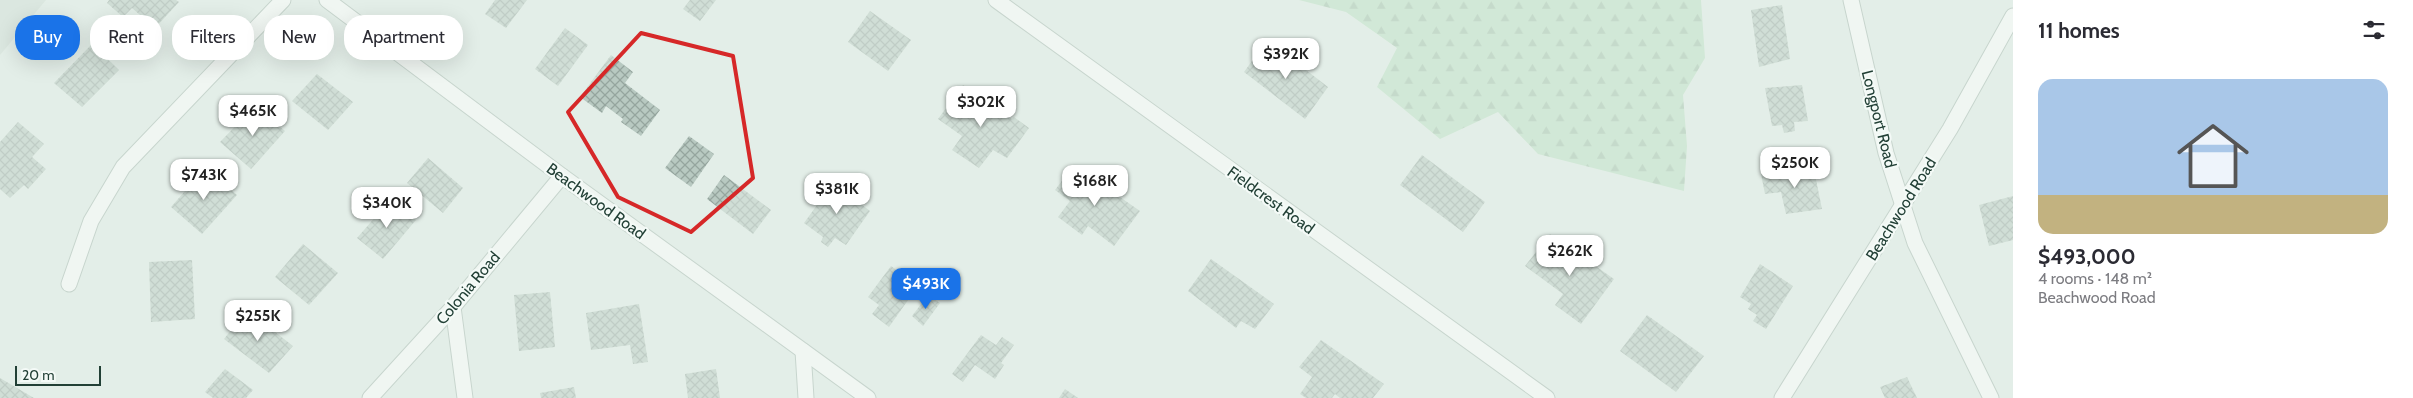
<!DOCTYPE html>
<html lang="en">
<head>
<meta charset="utf-8">
<style>
  body { margin:0; font-family:Cabin,sans-serif; background:#f7f7f7; color:#2b2b33; height:100vh; display:flex; flex-direction:column; font-size:19px; white-space:nowrap }
  * { box-sizing:border-box; margin:0 }
  p { font-size:16px; color:#7c7c81 }
  .icon { flex:none; width:28px; height:28px; fill:none; stroke:currentColor; stroke-width:2; stroke-linecap:round; stroke-linejoin:round }
  .map { position:relative; flex:1; overflow:hidden }
  .panel { display:flex; flex-direction:column; background:#fff; width:400px }
  .panel>* { flex:none }
  .banner { position:absolute; left:15px; top:15px; width:475px; height:45px; display:flex; gap:10px }
  .scale { position:absolute; left:15px; bottom:12px; width:86px; box-sizing:border-box; padding-left:5px; border:2px solid #224036; border-top:0; font-size:14px; line-height:18px; white-space:nowrap; color:#224036; -webkit-text-stroke:4px #f4faf7; paint-order:stroke }
  .price { position:absolute; translate:-50% -42px; padding:0 11px; border-radius:10px; background:#fff; color:#222; font-size:16px; line-height:32px; filter:drop-shadow(0 1px 2px #0008) }
  .price::after { content:''; position:absolute; left:50%; top:30px; width:15px; height:11px; margin-left:-8px; background:inherit; clip-path:polygon(0 0,100% 0,50% 100%) }
  .price.current { background:#1a73e8; color:#fff }
  ul { padding:0; list-style:none }
  li { display:grid; align-content:center; gap:10px; height:265px; padding:0 25px }
  li+li { border-top:1px solid #e1e1e2 }
  li span { display:grid; place-items:center; height:155px; border-radius:15px; color:#555 }
  li>.icon { margin-inline-start:auto }
  span .icon { width:90px; height:90px; fill:#fffc; stroke-width:1 }
  li b { font-size:21px }
  h2 { display:flex; justify-content:space-between; align-items:center; height:60px; padding:0 25px; font-size:21px }
  .tag { padding:0 18px; border-radius:20px; background:#fff; box-shadow:0 5px 20px #0002; font-size:18px; line-height:45px }
  .tag.current { background:#1a73e8; color:#fff }
  main { display:flex; flex:1; min-height:0 }
  .map>svg:first-child { display:block }
</style>
</head>
<body>
<main>
<div class="map">
<svg width="2013" height="398" viewBox="0 0 2013 398">
  <defs>
    <pattern id="forest-firs" width="22" height="20" patternUnits="userSpaceOnUse" patternTransform="scale(1.25)"><rect width="22" height="20" fill="#bbe0c3"/><path d="M5 1l3.5 6h-7zM16 11l3.5 6h-7z" fill="#a0c1a8"/></pattern>
    <pattern id="building-cross-hatch" width="8" height="8" patternUnits="userSpaceOnUse" patternTransform="scale(1.25)"><rect width="8" height="8" fill="#b8c9c1"/><path d="M0 0l8 8M0 8l8-8" fill="none" stroke="#95a59e"/></pattern>
  </defs>
  <rect width="100%" height="100%" fill="#e3eee8"/>
  <polygon fill="#d1ded7" points="0,0 46,0 0,55"/>
  <polygon fill="url(#forest-firs)" points="1299,0 1701,0 1705,58 1683,95 1687,146 1684,191 1538,154 1498,112 1440,139 1377,87 1397,48 1346,12"/>
  <g fill="url(#building-cross-hatch)">
    <polygon points="109,0 176,0 179,2 155,28 132,8 123,17 107,3"/>
    <polygon points="495,0 527,0 506,28 485,14"/>
    <polygon points="690,0 716,0 700,21 683,9"/>
    <polygon points="1782,5 1790,59 1759,67 1751,10"/>
    <polygon points="870,11 911,40 888,71 848,42"/>
    <polygon points="565,28 588,45 558,86 535,69"/>
    <polygon points="1267,40 1328,87 1305,119 1244,72"/>
    <polygon points="92,44 119,70 82,107 54,83"/>
    <polygon points="611,55 633,72 625,83 660,110 641,136 621,122 623,119 606,106 602,113 580,97"/>
    <polygon points="317,74 353,102 328,130 292,101"/>
    <polygon points="963,85 1012,119 1014,117 1029,128 1007,158 993,150 979,168 952,150 962,136 938,119"/>
    <polygon points="1802,85 1808,121 1794,122 1795,131 1784,133 1782,125 1772,126 1765,88"/>
    <polygon points="255,106 285,131 251,169 220,142"/>
    <polygon points="18,122 44,144 32,157 46,169 28,189 24,185 10,198 0,189 0,142"/>
    <polygon points="689,136 714,154 691,187 665,168"/>
    <polygon points="1422,155 1485,202 1463,232 1400,185"/>
    <polygon points="428,158 463,188 443,213 407,183"/>
    <polygon points="1074,165 1140,211 1114,246 1088,226 1082,235 1058,217 1070,201 1055,190"/>
    <polygon points="1813,165 1822,209 1786,214 1781,192 1765,194 1761,174"/>
    <polygon points="206,167 237,195 202,234 171,207"/>
    <polygon points="724,175 771,210 753,234 707,199"/>
    <polygon points="835,180 856,195 853,198 870,211 846,245 835,238 828,247 821,242 823,237 804,223"/>
    <polygon points="2013,196 2013,240 1989,246 1979,205"/>
    <polygon points="391,199 416,220 383,259 357,238"/>
    <polygon points="1550,234 1614,279 1581,324 1555,305 1563,294 1525,266"/>
    <polygon points="303,244 338,273 309,305 275,277"/>
    <polygon points="1211,259 1274,304 1255,329 1241,321 1236,328 1188,291"/>
    <polygon points="192,260 195,319 151,322 149,262"/>
    <polygon points="1760,264 1793,286 1766,329 1753,321 1757,315 1748,309 1751,304 1740,297"/>
    <polygon points="891,266 918,286 889,327 872,314 879,305 868,297"/>
    <polygon points="550,292 555,347 519,351 514,295"/>
    <polygon points="928,295 940,303 923,326 912,316"/>
    <polygon points="639,304 648,362 633,364 630,345 591,350 586,313"/>
    <polygon points="247,310 293,346 269,373 224,339"/>
    <polygon points="1647,315 1704,356 1676,392 1620,351"/>
    <polygon points="981,335 996,345 1002,337 1014,345 1001,363 1004,365 995,379 975,365 963,382 952,374"/>
    <polygon points="1321,340 1384,384 1373,398 1340,398 1335,394 1332,398 1306,398 1300,394 1312,377 1299,367"/>
    <polygon points="225,369 253,390 246,398 213,398 205,392"/>
    <polygon points="716,369 720,398 688,398 685,374"/>
    <polygon points="1907,377 1917,398 1885,398 1880,387"/>
    <polygon points="0,378 34,398 0,398"/>
    <polygon points="574,387 576,398 541,398 540,393"/>
    <polygon points="1065,389 1078,398 1059,398"/>
  </g>
  <g fill="none" stroke-linecap="round" stroke-linejoin="round">
    <defs>
      <g id="street">
        <polyline points="327,0 562,176 868,398"/>
        <polyline points="996,0 1547,398"/>
        <polyline points="1851,0 1886,153 1915,243 1991,398"/>
        <polyline points="69,284 91,221 123,167 283,0"/>
        <polyline points="453,307 465,398"/>
        <polyline points="803,351 806,398"/>
        <polyline points="370,398 453,307 562,176"/>
        <polyline points="1782,398 1950,129 2013,16"/>
      </g>
    </defs>
    <use href="#street" stroke="#a5b6af" stroke-width="17"/>
    <use href="#street" stroke="#fff" stroke-width="15"/>
  </g>
  <path d="M0 0H2013V398H0ZM 641,33 L 733,56 L 753,178 L 691,232 L 618,197 L 568,112 Z" fill="#e3eee8" fill-opacity=".55" fill-rule="evenodd"/>
  <path fill="none" stroke="#d62828" stroke-width="4" stroke-linejoin="round" d="M 641,33 L 733,56 L 753,178 L 691,232 L 618,197 L 568,112 Z"/>
  <g text-anchor="middle" dominant-baseline="central" stroke-width="4.5" stroke-linejoin="round" paint-order="stroke">
    <g font-size="16" fill="#224036" stroke="#f4faf7">
      <text transform="translate(1879 119) rotate(76)">Longport Road</text>
      <text transform="translate(1271 200) rotate(36)">Fieldcrest Road</text>
      <text transform="translate(596 201) rotate(36)">Beachwood Road</text>
      <text transform="translate(1901 209) rotate(-58)">Beachwood Road</text>
      <text transform="translate(468 288) rotate(-50)">Colonia Road</text>
    </g>
  </g>
</svg>
<div class="scale">20 m</div>
<b class="price" style="left:1286px;top:80px">$392K</b>
<b class="price" style="left:981px;top:128px">$302K</b>
<b class="price" style="left:253px;top:137px">$465K</b>
<b class="price" style="left:1795px;top:189px">$250K</b>
<b class="price" style="left:204px;top:201px">$743K</b>
<b class="price" style="left:1095px;top:207px">$168K</b>
<b class="price" style="left:837px;top:215px">$381K</b>
<b class="price" style="left:387px;top:229px">$340K</b>
<b class="price" style="left:1570px;top:277px">$262K</b>
<b class="price current" style="left:926px;top:310px">$493K</b>
<b class="price" style="left:258px;top:342px">$255K</b>
<div class="banner">
<a class="tag current">Buy</a>
<a class="tag">Rent</a>
<a class="tag">Filters</a>
<a class="tag">New</a>
<a class="tag">Apartment</a>
</div>
</div>
<section class="panel">
<h2>11 homes<svg class="icon" aria-label="filters" viewBox="0 0 24 24"><path d="M4 7h16M4 17h16"/><circle cx="9" cy="7" r="2"/><circle cx="15" cy="17" r="2"/></svg></h2>
<ul>
<li><span style="background:linear-gradient(#a9c7e8 75%,#c2b280 0)"><svg class="icon" aria-label="home" viewBox="0 0 24 24"><path d="M3 11l9-7 9 7M6 9v11h12V9"/></svg></span><div><b>$493,000</b><p>4 rooms · 148 m²</p><p>Beachwood Road</p></div></li>
</ul>
</section>
</main>
</body>
</html>
